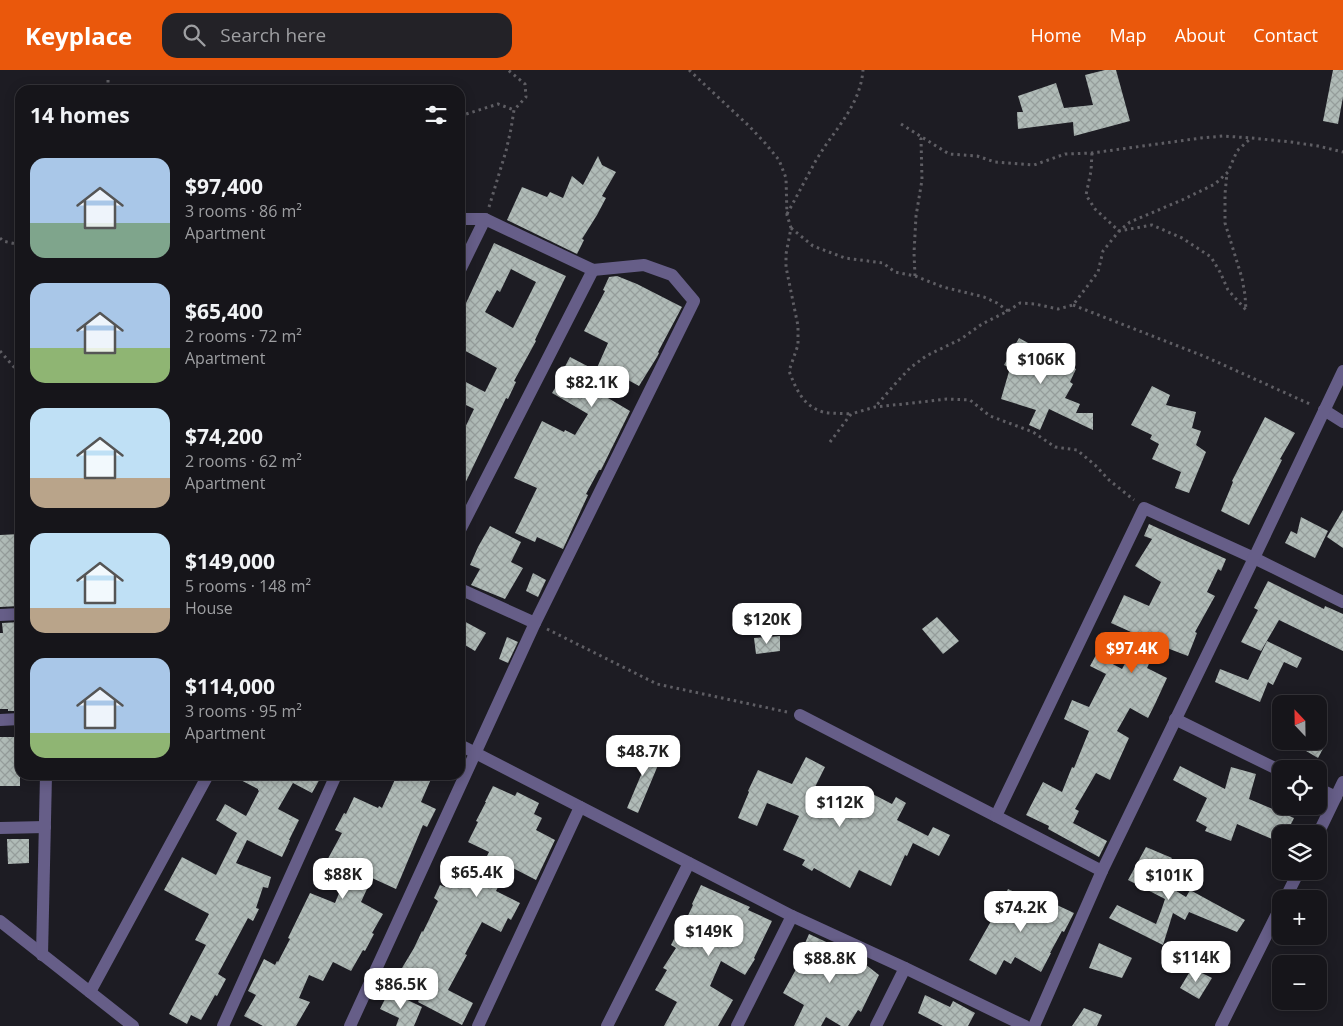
<!DOCTYPE html>
<html lang="en">
<head>
<meta charset="utf-8">
<style>
  body { margin:0; font-family:"Open Sans",sans-serif; background:#232227; color:#f1f3f6; height:100vh; display:flex; flex-direction:column; font-size:19px; white-space:nowrap }
  * { box-sizing:border-box; margin:0 }
  p { font-size:16px; color:#9e9fa2 }
  .icon { flex:none; width:28px; height:28px; fill:none; stroke:currentColor; stroke-width:2; stroke-linecap:round; stroke-linejoin:round }
  .map { position:relative; flex:1; overflow:hidden }
  .details { position:absolute; left:15px; top:15px; width:450px; height:695px; display:flex; flex-direction:column; background:#16151a; border-radius:15px; box-shadow:0 2px 12px #0003,0 0 0 1px #353439 }
  .details>* { flex:none }
  .needle { width:32px; rotate:338deg }
  .tools { position:absolute; left:1272px; top:625px; display:grid; gap:10px }
  .tools a { display:grid; place-items:center; width:55px; height:55px; border-radius:10px; background:#16151a; box-shadow:0 2px 12px #0003,0 0 0 1px #353439; font-size:25px }
  .price { position:absolute; translate:-50% -42px; padding:0 11px; border-radius:10px; background:#fff; color:#222; font-size:16px; line-height:32px; filter:drop-shadow(0 1px 2px #0008) }
  .price::after { content:''; position:absolute; left:50%; top:30px; width:15px; height:11px; margin-left:-8px; background:inherit; clip-path:polygon(0 0,100% 0,50% 100%) }
  .price.selected { background:#ea580c; color:#fff }
  ul { padding:0; list-style:none }
  li { display:flex; align-items:center; gap:15px; height:125px; padding:0 15px }
  li span { display:grid; place-items:center; flex:none; width:140px; height:100px; border-radius:15px; color:#555 }
  li>.icon { margin-inline-start:auto }
  span .icon { width:60px; height:60px; fill:#fffc; stroke-width:1 }
  li b { font-size:21px }
  h2 { display:flex; justify-content:space-between; align-items:center; height:60px; padding:0 15px; font-size:21px }
  header { display:flex; align-items:center; gap:30px; box-sizing:border-box; height:70px; padding:0 25px; background:#ea580c; color:#fff }
  header strong { font-size:24px }
  nav { display:flex; gap:28px; margin-inline-start:auto; font-size:18px }
  .search { width:350px; height:45px; background:#232227; display:flex; align-items:center; gap:12px; box-sizing:border-box; padding:0 18px; border-radius:15px; color:#9e9fa2; font-size:19px }
  .map>svg:first-child { display:block }
</style>
</head>
<body>
<header>
<strong>Keyplace</strong>
<div class="search"><svg class="icon" aria-label="search" viewBox="0 0 24 24"><circle cx="10" cy="10" r="6"/><path d="M15 15l6 6"/></svg>Search here</div>
<nav><a>Home</a><a>Map</a><a>About</a><a>Contact</a></nav>
</header>
<div class="map">
<svg width="1343" height="956" viewBox="0 0 1343 956">
  <defs>
    <pattern id="building-cross-hatch" width="8" height="8" patternUnits="userSpaceOnUse" patternTransform="scale(1.25)"><rect width="8" height="8" fill="#b0bbb7"/><path d="M0 0l8 8M0 8l8-8" fill="none" stroke="#959d9b"/></pattern>
  </defs>
  <rect width="100%" height="100%" fill="#1d1c23"/>
  <g fill="url(#building-cross-hatch)" fill-rule="evenodd">
    <polygon points="1105,0 1116,0 1130,51 1074,66 1073,52 1018,59 1017,42 1023,42 1018,26 1056,13 1064,38 1093,35 1085,5"/>
    <polygon points="1333,0 1343,0 1343,27 1338,54 1323,51"/>
    <polygon points="598,86 602,95 616,102 602,126 606,128 597,145 582,169 584,170 577,184 507,150 522,117 547,127 550,122 563,128 572,106 583,115"/>
    <path d="M 494,173 L 566,206 L 535,270 L 536,271 L 514,311 L 516,312 L 508,329 L 506,328 L 460,424 L 460,368 L 474,339 L 460,332 L 460,309 L 485,322 L 497,298 L 460,278 L 460,246 ZM 511,199 L 536,212 L 513,258 L 485,242 L 497,220 L 500,222 Z"/>
    <polygon points="617,206 637,214 682,237 658,282 659,283 657,287 639,316 617,304 608,328 630,341 601,400 599,400 586,424 588,425 563,479 537,467 535,472 515,463 537,418 514,408 542,351 564,362 565,360 575,365 588,344 552,323 563,305 561,304 570,287 595,300 596,300 608,273 584,261 605,221 603,220 609,207"/>
    <polygon points="1019,268 1076,299 1070,312 1073,314 1065,328 1080,334 1076,343 1093,343 1093,360 1049,339 1040,360 1029,355 1036,340 1001,329 1010,298 1004,295"/>
    <polygon points="1152,316 1170,325 1166,335 1196,342 1192,358 1201,361 1196,375 1206,382 1189,423 1175,418 1181,402 1152,389 1159,374 1150,369 1152,365 1131,355"/>
    <polygon points="1265,347 1295,363 1280,389 1282,390 1249,455 1221,441 1233,412 1232,411"/>
    <polygon points="1343,440 1343,478 1327,467"/>
    <polygon points="1301,447 1328,461 1315,488 1285,473 1291,461 1297,464"/>
    <polygon points="1149,454 1226,489 1221,501 1218,499 1207,522 1215,526 1195,562 1197,563 1188,586 1159,575 1158,577 1157,577 1147,598 1167,608 1155,634 1148,648 1130,638 1117,661 1129,668 1110,710 1096,703 1075,739 1079,741 1073,753 1107,771 1099,787 1048,759 1049,756 1026,745 1043,712 1062,722 1072,697 1074,698 1089,661 1064,649 1072,630 1089,637 1106,604 1090,596 1096,585 1122,599 1140,566 1111,553 1124,525 1149,536 1161,512 1135,496 1152,469 1144,466"/>
    <polygon points="490,456 521,472 511,492 523,498 505,529 471,515 480,499 470,495 478,477"/>
    <polygon points="20,464 20,536 0,537 0,465"/>
    <polygon points="533,503 546,510 538,527 526,521"/>
    <polygon points="1268,511 1324,539 1325,536 1343,544 1343,581 1279,550 1261,581 1241,572 1258,540 1254,538"/>
    <polygon points="937,547 959,571 943,584 922,559"/>
    <polygon points="460,549 486,563 475,581 460,572"/>
    <polygon points="20,552 20,641 8,641 8,639 0,639 0,563 3,563 2,553"/>
    <polygon points="780,566 780,581 756,584 754,568"/>
    <polygon points="507,567 518,572 508,593 499,589"/>
    <polygon points="1267,571 1302,588 1297,598 1284,592 1273,615 1268,612 1260,632 1215,612 1220,599 1248,610"/>
    <rect x="0" y="667" width="20" height="49"/>
    <polygon points="1289,671 1313,671 1324,677 1318,688"/>
    <polygon points="637,678 661,688 638,743 627,738 644,698 631,692"/>
    <polygon points="806,687 825,697 812,723 813,724 808,736 840,751 859,717 892,734 896,727 906,733 897,750 928,766 933,757 950,765 939,786 913,773 907,786 905,785 891,816 859,800 850,818 814,798 812,801 802,795 805,790 783,780 799,746 767,733 757,756 738,748 749,722 748,721 758,700 792,714"/>
    <polygon points="1180,696 1225,719 1231,697 1256,704 1249,729 1294,748 1286,764 1281,764 1281,773 1237,754 1231,771 1205,761 1207,757 1196,751 1207,728 1173,710"/>
    <polygon points="231,705 322,705 312,723 293,713 278,739 299,750 289,770 290,770 282,787 247,770 236,793 271,807 268,818 263,817 256,838 259,839 253,851 248,848 218,904 226,909 217,926 215,925 201,950 191,945 187,954 169,944 206,875 195,870 209,844 164,820 182,787 216,805 237,763 216,750 225,734 246,746 259,721 258,720 258,719"/>
    <polygon points="397,705 421,705 431,709 421,732 436,739 427,757 423,755 396,819 372,808 361,832 383,844 372,863 374,864 365,881 363,880 351,901 333,892 323,911 309,905 299,928 310,932 296,956 263,956 244,946 256,925 248,921 264,889 275,895 277,891 278,892 290,869 288,868 310,823 335,833 342,816 319,805 342,763 335,760 344,743 346,744 354,727 378,738 379,736 382,738"/>
    <polygon points="493,716 515,726 517,722 539,733 534,744 542,748 536,760 555,770 536,810 509,796 496,821 520,833 511,850 508,848 501,862 482,852 465,884 467,885 448,920 473,933 462,955 418,932 426,912 402,898 414,878 422,861 423,862 438,831 434,828 440,815 445,817 453,800 475,810 489,782 468,772 478,752 476,751 486,732 485,732"/>
    <polygon points="7,769 29,769 29,793 8,794"/>
    <polygon points="1146,777 1172,788 1160,811 1186,827 1190,820 1245,850 1237,862 1189,842 1185,850 1173,843 1163,875 1109,848 1117,835 1156,854 1161,841 1165,829 1128,810"/>
    <polygon points="701,815 750,837 748,840 772,851 754,888 755,889 745,905 721,891 710,916 733,930 718,956 664,956 677,932 655,920 667,900 663,898 676,878 671,875 680,857 682,858 693,835 692,834"/>
    <polygon points="1008,819 1041,835 1044,829 1074,843 1064,862 1062,861 1050,883 1051,883 1041,902 1015,887 1011,894 1004,890 996,905 969,890 1003,830"/>
    <polygon points="809,864 852,884 879,905 861,942 858,940 848,956 841,956 826,947 821,956 794,956 804,935 783,923 806,881 802,880"/>
    <polygon points="1099,873 1132,888 1122,908 1089,898"/>
    <polygon points="1192,898 1212,908 1199,929 1180,918"/>
    <polygon points="389,921 422,937 414,956 396,956 399,948 380,939"/>
    <polygon points="925,925 950,937 953,931 975,943 968,956 943,956 918,943"/>
    <polygon points="1084,938 1102,945 1097,956 1072,956"/>
  </g>
  <g fill="none" stroke-linecap="round" stroke-linejoin="round">
    <g stroke="#5f5e64" stroke-width="3" stroke-dasharray="2.5 4" stroke-linecap="butt">
      <path d="M 689,0 L 749,56 L 765,73 L 779,90 L 786,108 L 787,145 L 791,158 L 786,184 L 786,197 L 798,256 L 798,275 L 789,301 C 796,319 803,336 823,342 C 832,344 843,343 851,344"/>
      <polyline points="108,10 108,20"/>
      <polyline points="460,46 498,34 514,40"/>
      <polyline points="901,54 949,84 977,86 995,92 1034,95 1065,84 1092,83 1201,68 1223,66 1251,68"/>
      <polyline points="1092,83 1091,101 1086,125 1095,139 1119,161 1152,155 1182,168 1211,187 1220,202 1228,220 1246,240 1245,225 1242,208 1225,153 1225,124 1227,103"/>
      <polyline points="489,137 506,81 511,59 514,40 526,27 525,14 508,0"/>
      <path d="M 787,144 C 796,128 804,112 813,96 C 830,63 860,39 863,0"/>
      <polyline points="791,158 813,176 845,188 883,193 895,202 915,206 943,217 984,227 997,233 1008,241 982,254 961,269 926,286 910,298 896,313 875,337"/>
      <polyline points="0,168 3,171 20,175"/>
      <polyline points="915,206 914,183 916,146 922,110 921,69 917,66"/>
      <polyline points="1073,235 1206,287 1312,335"/>
      <polyline points="1008,241 1020,233 1035,234 1058,239 1073,235 1098,202 1103,181 1119,161 1130,152 1182,130 1215,114 1228,102 1237,81 1251,68 1291,72 1318,76 1343,82"/>
      <polyline points="0,281 13,296 20,303"/>
      <polyline points="830,372 851,344 875,337 922,332 947,329 970,330 990,346 1033,362 1055,377 1077,380 1095,395 1109,410 1134,430"/>
      <polyline points="547,559 657,614 787,642"/>
    </g>
    <g stroke="#665e88" stroke-width="12">
      <polyline points="460,200 485,149"/>
      <polyline points="1324,340 1343,352"/>
      <polyline points="460,460 593,200"/>
      <polyline points="460,519 535,553"/>
      <polyline points="0,545 20,544"/>
      <polyline points="800,645 1102,801"/>
      <polyline points="1175,649 1281,701"/>
      <polyline points="0,650 20,649"/>
      <polyline points="460,675 792,846 905,898 1025,956"/>
      <polyline points="1319,719 1336,727"/>
      <polyline points="996,746 1144,438 1254,488 1343,532"/>
      <polyline points="0,758 45,757"/>
      <polyline points="1318,764 1343,712"/>
      <polyline points="1285,829 1299,801"/>
      <polyline points="0,851 133,956"/>
      <polyline points="42,885 46,705"/>
      <polyline points="90,922 208,705"/>
      <polyline points="223,956 336,705"/>
      <polyline points="350,956 535,553 694,231 672,205 644,195 593,200 485,149 460,149"/>
      <polyline points="478,956 580,737"/>
      <polyline points="607,956 689,793"/>
      <polyline points="737,956 792,846"/>
      <polyline points="876,956 905,898"/>
      <polyline points="1034,956 1102,801 1254,488 1343,301"/>
      <polyline points="1221,956 1281,836"/>
    </g>
  </g>
</svg>
<div class="tools">
<a><svg class="needle" viewBox="-14 -14 28 28"><path d="M0-13l5 13h-10z" fill="#e53935"/><path d="M0 13l5-13h-10z" fill="#9e9fa2"/></svg></a>
<a><svg class="icon" aria-label="locate" viewBox="0 0 24 24"><circle cx="12" cy="12" r="6"/><path d="M12 2v4M12 18v4M2 12h4M18 12h4"/></svg></a>
<a><svg class="icon" aria-label="layers" viewBox="0 0 24 24"><path d="M12 4l9 5-9 5-9-5zM3 14l9 5 9-5"/></svg></a>
<a>+</a>
<a>−</a>
</div>
<b class="price" style="left:1041px;top:315px">$106K</b>
<b class="price" style="left:592px;top:338px">$82.1K</b>
<b class="price" style="left:767px;top:575px">$120K</b>
<b class="price selected" style="left:1132px;top:604px">$97.4K</b>
<b class="price" style="left:643px;top:707px">$48.7K</b>
<b class="price" style="left:840px;top:758px">$112K</b>
<b class="price" style="left:477px;top:828px">$65.4K</b>
<b class="price" style="left:343px;top:830px">$88K</b>
<b class="price" style="left:1169px;top:831px">$101K</b>
<b class="price" style="left:1021px;top:863px">$74.2K</b>
<b class="price" style="left:709px;top:887px">$149K</b>
<b class="price" style="left:1196px;top:913px">$114K</b>
<b class="price" style="left:830px;top:914px">$88.8K</b>
<b class="price" style="left:401px;top:940px">$86.5K</b>
<section class="details">
<h2>14 homes<svg class="icon" aria-label="filters" viewBox="0 0 24 24"><path d="M4 7h16M4 17h16"/><circle cx="9" cy="7" r="2"/><circle cx="15" cy="17" r="2"/></svg></h2>
<ul>
<li><span style="background:linear-gradient(#a9c7e8 65%,#7fa58c 0)"><svg class="icon" aria-label="home" viewBox="0 0 24 24"><path d="M3 11l9-7 9 7M6 9v11h12V9"/></svg></span><div><b>$97,400</b><p>3 rooms · 86 m²</p><p>Apartment</p></div></li>
<li><span style="background:linear-gradient(#a9c7e8 65%,#8fb573 0)"><svg class="icon" aria-label="home" viewBox="0 0 24 24"><path d="M3 11l9-7 9 7M6 9v11h12V9"/></svg></span><div><b>$65,400</b><p>2 rooms · 72 m²</p><p>Apartment</p></div></li>
<li><span style="background:linear-gradient(#bfe0f5 70%,#b9a48a 0)"><svg class="icon" aria-label="home" viewBox="0 0 24 24"><path d="M3 11l9-7 9 7M6 9v11h12V9"/></svg></span><div><b>$74,200</b><p>2 rooms · 62 m²</p><p>Apartment</p></div></li>
<li><span style="background:linear-gradient(#bfe0f5 75%,#b9a48a 0)"><svg class="icon" aria-label="home" viewBox="0 0 24 24"><path d="M3 11l9-7 9 7M6 9v11h12V9"/></svg></span><div><b>$149,000</b><p>5 rooms · 148 m²</p><p>House</p></div></li>
<li><span style="background:linear-gradient(#a9c7e8 75%,#8fb573 0)"><svg class="icon" aria-label="home" viewBox="0 0 24 24"><path d="M3 11l9-7 9 7M6 9v11h12V9"/></svg></span><div><b>$114,000</b><p>3 rooms · 95 m²</p><p>Apartment</p></div></li>
</ul>
</section>
</div>
</body>
</html>
